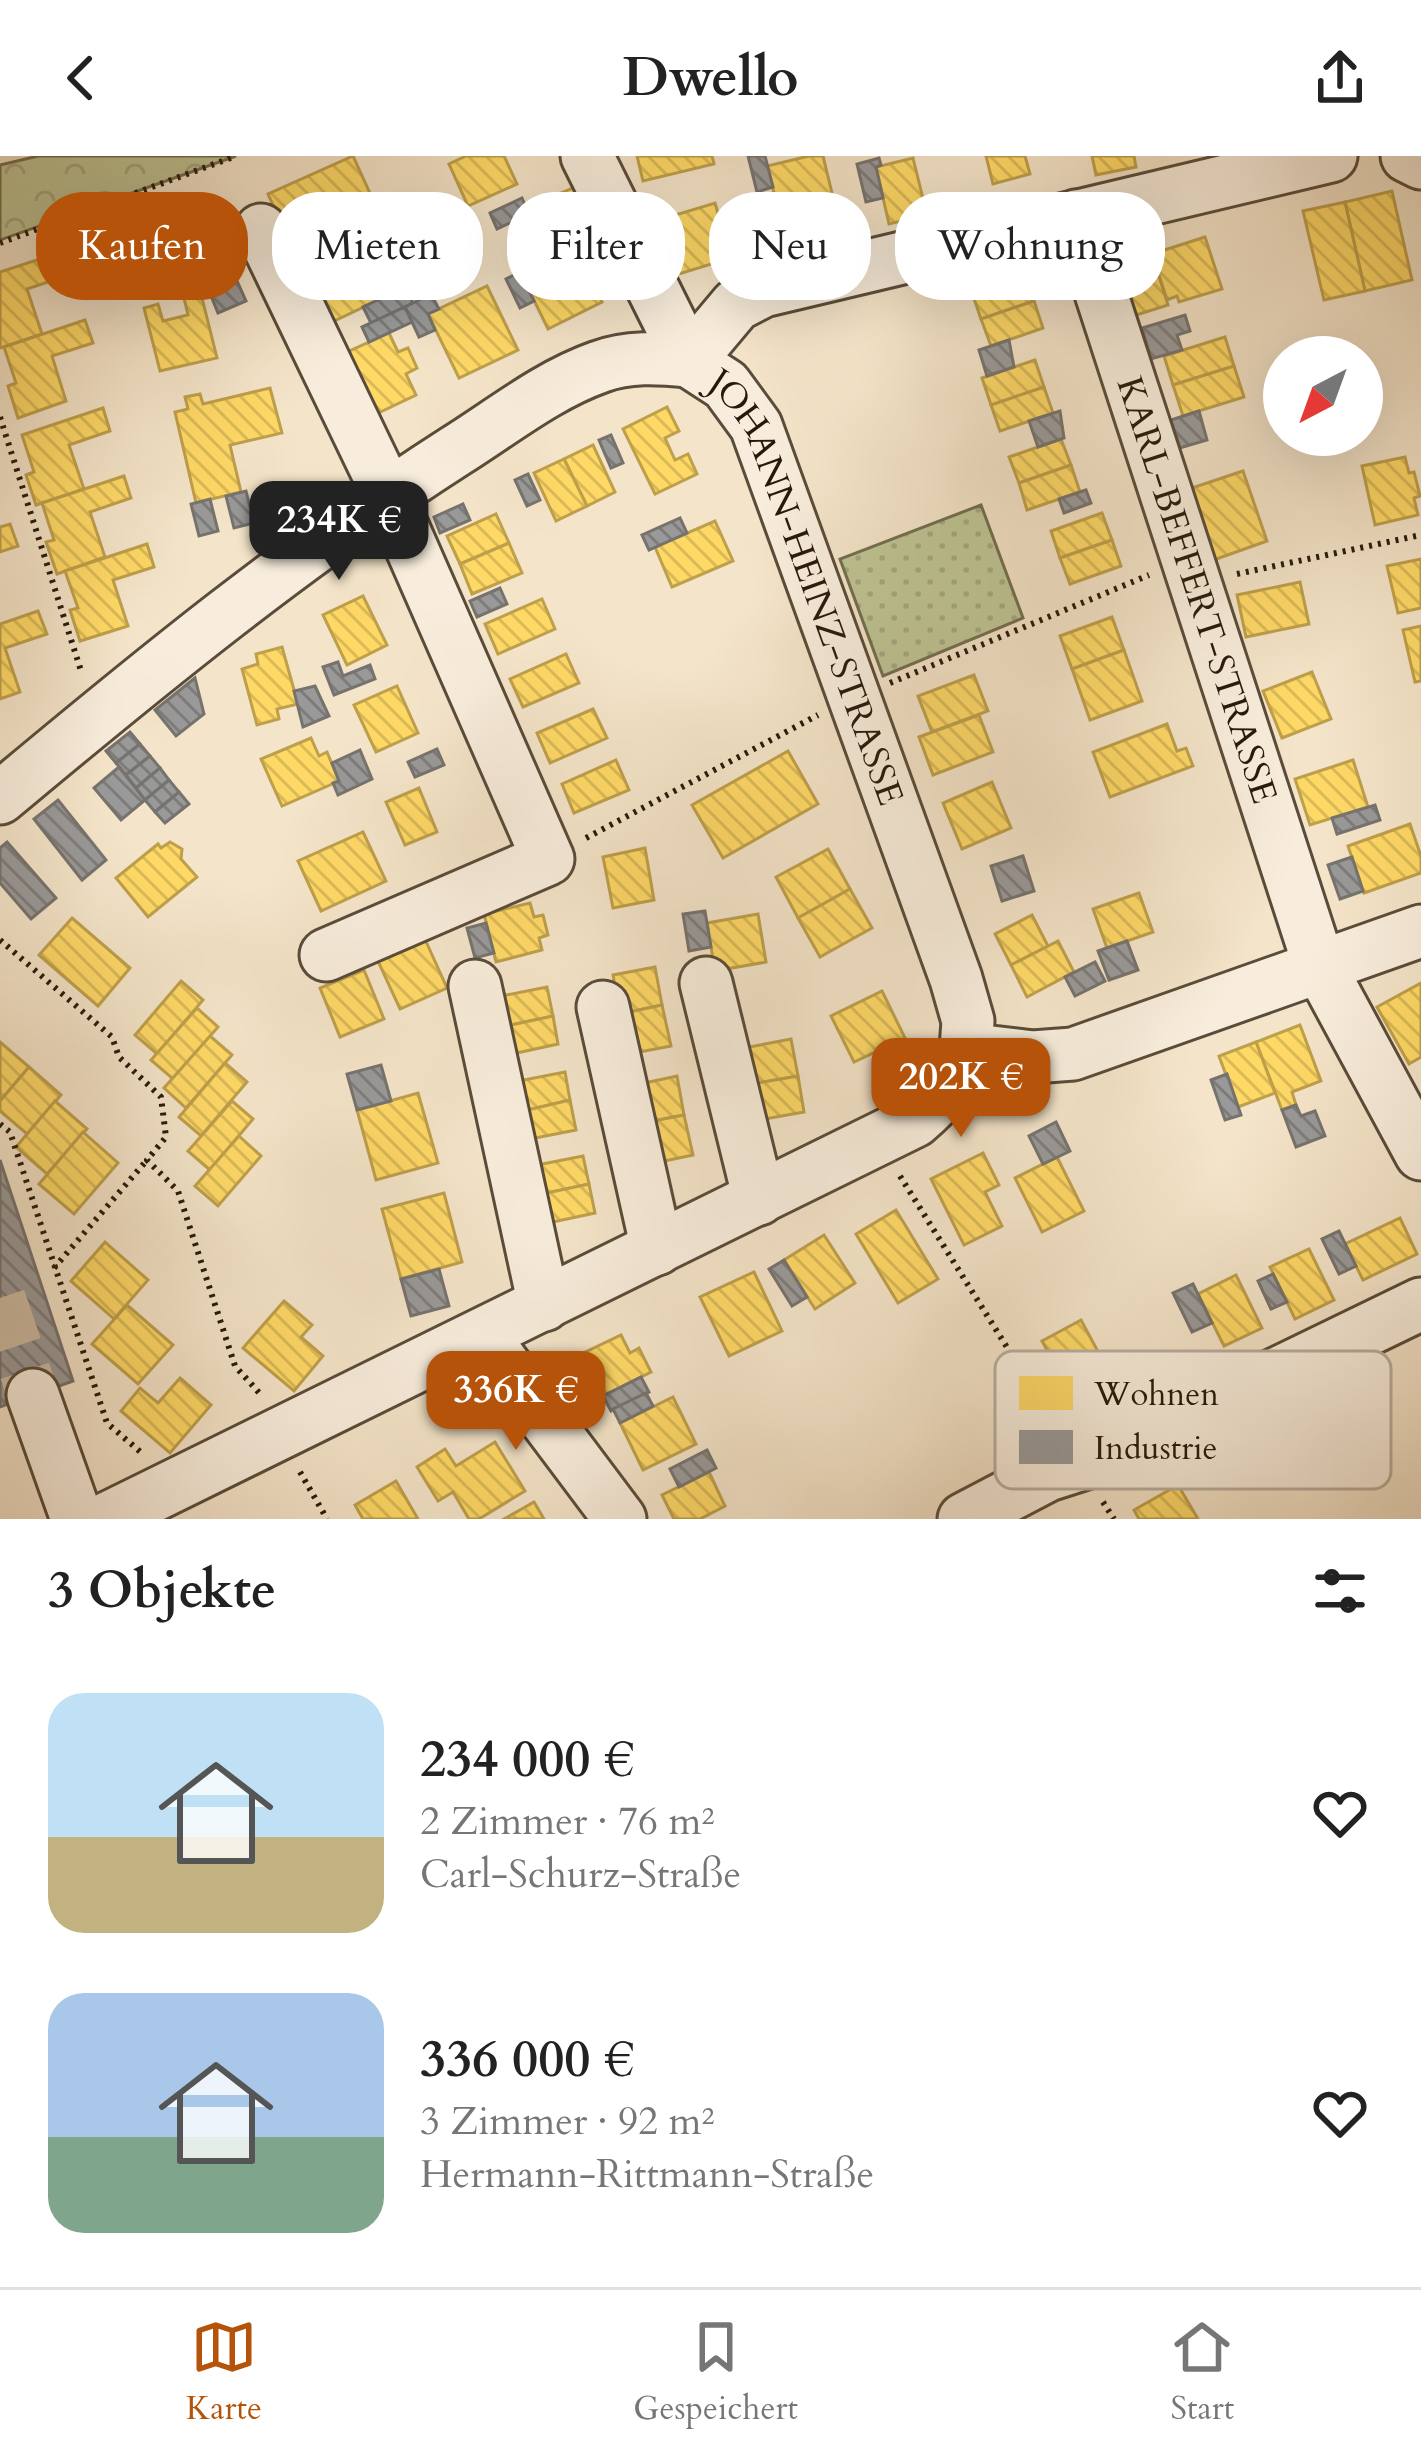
<!DOCTYPE html>
<html lang="de">
<head>
<meta charset="utf-8">
<style>
  body { margin:0; font-family:Cardo,serif; background:#f2f2f2; color:#222; height:100vh; display:flex; flex-direction:column; font-size:45px; white-space:nowrap }
  * { box-sizing:border-box; margin:0 }
  p { font-size:39px; color:#767676 }
  .icon { flex:none; width:66px; height:66px; fill:none; stroke:currentColor; stroke-width:2; stroke-linecap:round; stroke-linejoin:round }
  .map { position:relative; height:1363px; overflow:hidden }
  .drawer { display:flex; flex-direction:column; background:#fff; flex:1 }
  .drawer>* { flex:none }
  .banner { position:absolute; left:36px; top:36px; width:1350px; height:108px; display:flex; gap:24px }
  .needle { width:78px; rotate:221deg }
  .controls { position:absolute; left:1263px; top:180px; display:grid; gap:24px }
  .controls a { display:grid; place-items:center; width:120px; height:120px; border-radius:50%; background:#fff; box-shadow:0 12px 48px #0002; font-size:60px }
  .price { position:absolute; translate:-50% -102px; padding:0 27px; border-radius:24px; background:#b45309; color:#fff; font-size:39px; line-height:78px; filter:drop-shadow(0 3px 6px #0008) }
  .price::after { content:''; position:absolute; left:50%; top:72px; width:36px; height:27px; margin-left:-18px; background:inherit; clip-path:polygon(0 0,100% 0,50% 100%) }
  .price.current { background:#222; color:#fff }
  ul { padding:0; list-style:none }
  li { display:flex; align-items:center; gap:36px; height:300px; padding:0 48px }
  li span { display:grid; place-items:center; flex:none; width:336px; height:240px; border-radius:36px; color:#555 }
  li>.icon { margin-inline-start:auto }
  span .icon { width:144px; height:144px; fill:#fffc; stroke-width:1 }
  li b { font-size:51px }
  h2 { display:flex; justify-content:space-between; align-items:center; height:144px; padding:0 48px; font-size:51px }
  .chip { padding:0 42px; border-radius:48px; background:#fff; box-shadow:0 12px 48px #0002; font-size:42px; line-height:108px }
  .chip.current { background:#b45309; color:#fff }
  header { display:flex; justify-content:space-between; align-items:center; height:156px; padding:0 48px; background:#fff; font-size:54px; font-weight:700 }
  .dock { display:flex; justify-content:space-around; align-items:center; height:168px; border-top:3px solid #e0e0e0; background:#fff; font-size:33px; color:#767676 }
  .dock a { display:grid; justify-items:center; gap:6px }
  .dock .current { color:#b45309 }
  .map>svg:first-child { display:block }
</style>
</head>
<body>
<header><svg class="icon" aria-label="back" viewBox="0 0 24 24"><path d="M15 5l-7 7 7 7"/></svg>Dwello<svg class="icon" aria-label="share" viewBox="0 0 24 24"><path d="M12 15V3M7 8l5-5 5 5M5 13v7h14v-7"/></svg></header>
<div class="map">
<svg width="1421" height="1363" viewBox="0 0 1421 1363">
  <defs>
    <pattern id="forest-crowns" width="20" height="18" patternUnits="userSpaceOnUse" patternTransform="scale(3)"><rect width="20" height="18" fill="#bec394"/><path d="M2 6a3 3 0 1 1 6 0M12 15a3 3 0 1 1 6 0" fill="none" stroke="#a3a77e"/></pattern>
    <pattern id="park-dots" width="8" height="8" patternUnits="userSpaceOnUse" patternTransform="scale(3)"><rect width="8" height="8" fill="#bec394"/><path d="M2 2h.1M6 6h.1" fill="none" stroke="#a3a77e" stroke-width="1.8" stroke-linecap="round"/></pattern>
    <pattern id="homes-back-hatch" width="6" height="6" patternUnits="userSpaceOnUse" patternTransform="scale(3)"><rect width="6" height="6" fill="#ffd966"/><path d="M-1 5l2 2M0 0l6 6M5-1l2 2" fill="none" stroke="#daba57"/></pattern>
    <pattern id="industry-back-hatch" width="6" height="6" patternUnits="userSpaceOnUse" patternTransform="scale(3)"><rect width="6" height="6" fill="#999"/><path d="M-1 5l2 2M0 0l6 6M5-1l2 2" fill="none" stroke="#7d7c7b"/></pattern>
  </defs>
  <rect width="100%" height="100%" fill="#f4e4c9"/>
  <filter id="stains"><feTurbulence type="fractalNoise" baseFrequency=".00167" numOctaves="4"/><feColorMatrix values="0 0 0 0 .2 0 0 0 0 .09 0 0 0 0 .02 0 0 0 .5 -.17"/></filter>
  <radialGradient id="worn" r=".72"><stop offset=".6" stop-color="#630" stop-opacity="0"/><stop offset="1" stop-color="#630" stop-opacity=".3"/></radialGradient>
  <polygon fill="url(#forest-crowns)" stroke="#726e4f" stroke-width="3" points="38,0 236,0 0,84 0,9"/>
  <polygon fill="url(#park-dots)" stroke="#726e4f" stroke-width="3" points="981,349 1023,462 883,520 840,403"/>
  <g fill="url(#homes-back-hatch)" stroke="#be9f4a" stroke-width="3">
    <polygon points="353,0 378,55 293,93 268,38"/>
    <polygon points="466,0 504,0 517,28 468,50 449,8"/>
    <polygon points="637,0 712,0 714,8 643,25"/>
    <polygon points="809,0 823,0 837,58 783,72 767,10"/>
    <polygon points="986,0 1025,0 1030,18 993,28"/>
    <polygon points="1092,0 1134,0 1136,11 1096,19"/>
    <polygon points="913,2 927,59 889,68 876,11"/>
    <polygon points="575,31 592,68 543,90 527,52"/>
    <polygon points="1392,35 1412,124 1365,135 1345,46"/>
    <polygon points="1345,46 1365,135 1324,144 1303,55"/>
    <polygon points="715,47 731,102 679,118 662,63"/>
    <polygon points="192,61 211,105 190,113 193,121 146,135 130,88"/>
    <polygon points="390,81 412,128 330,167 308,120"/>
    <polygon points="1205,81 1222,133 1179,146 1177,140 1167,144 1152,98"/>
    <polygon points="61,96 69,119 27,133 42,178 0,192 0,116"/>
    <polygon points="581,102 602,146 548,173 526,128"/>
    <polygon points="1154,104 1168,149 1136,159 1122,114"/>
    <polygon points="1024,119 1034,145 981,163 972,137"/>
    <polygon points="487,130 518,194 459,222 428,158"/>
    <polygon points="201,138 217,202 160,215 144,152 158,148 163,165 188,159 184,142"/>
    <polygon points="1034,145 1043,172 991,190 981,163"/>
    <polygon points="85,164 93,187 52,200 66,245 18,262 8,230 16,227 4,191"/>
    <polygon points="389,177 398,196 408,192 417,212 406,218 416,239 374,259 345,197"/>
    <polygon points="1225,181 1234,210 1173,229 1164,200"/>
    <polygon points="1035,204 1044,231 991,249 982,222"/>
    <polygon points="1234,210 1244,241 1183,260 1173,229"/>
    <polygon points="1044,231 1053,257 1000,275 991,249"/>
    <polygon points="270,232 282,277 230,289 241,336 196,347 175,256 188,253 185,241 200,238 203,248"/>
    <polygon points="667,251 679,275 665,282 675,304 688,298 697,318 655,338 623,273"/>
    <polygon points="103,252 110,275 69,289 84,333 36,349 26,319 34,316 22,279"/>
    <polygon points="1061,283 1071,309 1019,327 1009,301"/>
    <polygon points="593,289 615,336 587,350 564,303"/>
    <polygon points="1405,301 1409,317 1414,316 1420,340 1414,342 1418,359 1375,369 1362,310"/>
    <polygon points="564,303 587,350 556,365 534,317"/>
    <polygon points="1071,309 1080,336 1027,354 1019,327"/>
    <polygon points="1243,315 1267,385 1208,406 1183,335"/>
    <polygon points="124,320 131,342 90,356 105,401 57,418 46,386 54,384 42,347"/>
    <polygon points="1102,357 1112,384 1060,402 1051,375"/>
    <polygon points="496,358 509,387 460,408 447,380"/>
    <polygon points="715,365 733,405 672,431 655,391"/>
    <polygon points="10,368 18,390 0,396 0,371"/>
    <polygon points="1112,384 1121,410 1070,428 1060,402"/>
    <polygon points="509,387 522,417 472,438 460,408"/>
    <polygon points="147,388 154,411 113,424 128,470 80,485 70,454 78,452 65,415"/>
    <polygon points="1421,403 1421,452 1398,457 1387,410"/>
    <polygon points="1300,426 1309,468 1246,481 1237,439"/>
    <polygon points="363,440 387,489 347,509 323,459"/>
    <polygon points="542,443 555,473 498,498 485,468"/>
    <polygon points="38,455 47,478 5,492 20,536 0,543 0,468"/>
    <polygon points="1112,461 1124,494 1072,513 1060,480"/>
    <polygon points="1421,470 1421,525 1415,526 1403,474"/>
    <polygon points="282,491 298,548 277,553 279,563 257,569 242,513 258,508 256,498"/>
    <polygon points="1124,494 1142,545 1090,564 1072,513"/>
    <polygon points="566,498 579,527 523,551 510,523"/>
    <polygon points="1312,516 1331,563 1282,582 1263,535"/>
    <polygon points="974,519 988,555 932,576 918,540"/>
    <polygon points="397,530 418,577 376,596 354,549"/>
    <polygon points="593,553 607,582 550,607 537,577"/>
    <polygon points="979,559 993,596 933,619 919,581"/>
    <polygon points="1167,568 1177,595 1186,592 1193,610 1110,641 1093,596"/>
    <polygon points="311,582 319,600 327,596 339,625 282,650 261,603"/>
    <polygon points="788,595 818,648 723,702 692,649"/>
    <polygon points="616,604 629,634 574,657 562,628"/>
    <polygon points="1353,604 1368,651 1310,669 1295,623"/>
    <polygon points="992,626 1011,672 962,693 943,647"/>
    <polygon points="419,632 437,676 405,689 386,646"/>
    <polygon points="1410,668 1421,700 1421,717 1364,737 1348,690"/>
    <polygon points="363,676 386,725 321,755 298,705"/>
    <polygon points="170,686 182,693 181,703 197,721 148,761 116,722 158,688 161,692"/>
    <polygon points="645,692 654,744 613,752 603,701"/>
    <polygon points="828,693 850,733 798,762 776,721"/>
    <polygon points="850,733 872,772 820,801 798,762"/>
    <polygon points="1139,737 1153,776 1107,792 1093,753"/>
    <polygon points="530,747 534,761 543,759 548,779 539,782 542,794 496,806 484,758"/>
    <polygon points="758,758 766,806 715,815 707,767"/>
    <polygon points="1032,759 1048,790 1011,809 995,778"/>
    <polygon points="72,762 130,812 98,850 39,799"/>
    <polygon points="424,781 447,832 400,853 377,803"/>
    <polygon points="1058,785 1074,816 1027,841 1011,809"/>
    <polygon points="655,811 662,849 620,858 613,819"/>
    <polygon points="364,814 384,863 340,881 320,832"/>
    <polygon points="181,825 203,844 157,898 135,879"/>
    <polygon points="1421,827 1421,901 1409,908 1377,851"/>
    <polygon points="547,831 553,860 497,872 491,842"/>
    <polygon points="882,835 905,882 854,906 831,860"/>
    <polygon points="662,849 671,890 629,898 620,858"/>
    <polygon points="197,852 218,871 173,923 151,904"/>
    <polygon points="553,860 558,888 503,900 497,872"/>
    <polygon points="1300,869 1321,925 1292,936 1296,949 1282,954 1256,886"/>
    <polygon points="210,880 232,899 186,952 164,932"/>
    <polygon points="791,883 798,920 746,929 739,893"/>
    <polygon points="0,886 29,911 0,945"/>
    <polygon points="1256,886 1275,937 1238,951 1219,900"/>
    <polygon points="225,907 247,926 201,980 179,961"/>
    <polygon points="29,911 61,939 27,978 0,955 0,945"/>
    <polygon points="565,916 570,944 515,957 508,927"/>
    <polygon points="677,920 684,959 643,967 635,929"/>
    <polygon points="798,920 804,956 753,965 746,929"/>
    <polygon points="418,937 438,1007 376,1024 357,954"/>
    <polygon points="570,944 576,974 520,985 515,957"/>
    <polygon points="55,945 87,973 47,1018 16,991"/>
    <polygon points="232,945 253,963 210,1014 188,995"/>
    <polygon points="684,959 693,999 650,1008 643,967"/>
    <polygon points="83,976 118,1007 74,1058 39,1028"/>
    <polygon points="239,980 261,1000 218,1050 195,1030"/>
    <polygon points="983,997 999,1029 985,1036 1002,1070 964,1089 931,1023"/>
    <polygon points="583,1000 589,1028 533,1040 527,1011"/>
    <polygon points="1057,1001 1084,1055 1042,1076 1015,1022"/>
    <polygon points="589,1028 595,1057 539,1069 533,1040"/>
    <polygon points="444,1037 462,1106 401,1123 382,1053"/>
    <polygon points="896,1054 938,1123 898,1147 856,1078"/>
    <polygon points="1400,1062 1417,1098 1363,1124 1345,1088"/>
    <polygon points="824,1079 855,1127 815,1153 784,1104"/>
    <polygon points="105,1086 148,1124 114,1163 71,1125"/>
    <polygon points="1309,1093 1334,1144 1295,1163 1270,1111"/>
    <polygon points="754,1116 782,1175 729,1200 700,1141"/>
    <polygon points="1236,1119 1262,1172 1224,1190 1198,1138"/>
    <polygon points="284,1145 312,1169 301,1181 323,1200 294,1235 243,1192"/>
    <polygon points="127,1149 173,1189 138,1228 92,1188"/>
    <polygon points="1081,1164 1116,1229 1077,1249 1042,1185"/>
    <polygon points="621,1179 630,1197 639,1192 651,1216 603,1240 592,1219 584,1223 573,1202"/>
    <polygon points="180,1222 211,1249 170,1297 121,1255 140,1232 158,1247"/>
    <polygon points="673,1241 696,1288 643,1314 620,1267"/>
    <polygon points="495,1286 525,1335 479,1363 469,1363 453,1336 438,1345 417,1311 445,1293 456,1310"/>
    <polygon points="709,1316 725,1350 700,1363 674,1363 662,1339"/>
    <polygon points="396,1325 418,1363 363,1363 355,1349"/>
    <polygon points="1178,1329 1198,1363 1139,1363 1134,1354"/>
    <polygon points="534,1346 544,1363 504,1363"/>
  </g>
  <g fill="url(#industry-back-hatch)" stroke="#76736e" stroke-width="3">
    <polygon points="748,0 765,0 773,31 757,36"/>
    <polygon points="879,2 881,9 876,11 883,42 866,46 857,8"/>
    <polygon points="522,42 529,58 497,73 490,57"/>
    <polygon points="369,59 376,72 335,91 328,77"/>
    <polygon points="526,113 532,126 526,128 534,145 520,152 506,123"/>
    <polygon points="234,118 246,145 218,157 207,130"/>
    <polygon points="405,131 413,147 371,167 363,151"/>
    <polygon points="431,138 439,153 428,158 435,174 419,181 405,151"/>
    <polygon points="405,151 412,166 369,186 362,171"/>
    <polygon points="1185,159 1190,175 1177,179 1182,194 1151,203 1142,172"/>
    <polygon points="1009,184 1014,211 987,220 979,194"/>
    <polygon points="1060,255 1064,282 1038,291 1029,265"/>
    <polygon points="1199,255 1207,284 1180,292 1171,264"/>
    <polygon points="611,279 623,307 611,312 599,284"/>
    <polygon points="528,318 540,344 527,350 515,324"/>
    <polygon points="1086,334 1091,347 1064,357 1059,343"/>
    <polygon points="246,335 254,367 234,372 226,340"/>
    <polygon points="210,343 218,375 199,380 191,348"/>
    <polygon points="463,348 470,364 440,377 434,361"/>
    <polygon points="680,362 687,377 649,394 642,379"/>
    <polygon points="500,432 507,448 477,461 470,445"/>
    <polygon points="338,506 343,520 370,509 375,523 334,539 323,511"/>
    <polygon points="195,522 204,558 176,580 155,554"/>
    <polygon points="315,530 329,560 303,571 294,535"/>
    <polygon points="130,576 140,588 116,607 106,595"/>
    <polygon points="140,588 150,600 126,619 116,607"/>
    <polygon points="437,593 444,609 415,621 408,606"/>
    <polygon points="360,594 372,623 338,639 333,627 339,625 332,607"/>
    <polygon points="150,600 160,612 136,632 126,619"/>
    <polygon points="119,611 145,644 121,664 94,632"/>
    <polygon points="160,612 169,624 145,644 136,632"/>
    <polygon points="169,624 179,636 155,656 145,644"/>
    <polygon points="179,636 189,648 165,667 155,656"/>
    <polygon points="58,644 106,704 82,724 34,663"/>
    <polygon points="1375,649 1380,664 1337,678 1332,662"/>
    <polygon points="7,686 56,742 31,763 0,727 0,692"/>
    <polygon points="1023,700 1034,735 1002,745 991,710"/>
    <polygon points="1352,701 1363,735 1340,743 1328,709"/>
    <polygon points="705,755 711,791 689,795 683,758"/>
    <polygon points="486,767 494,797 475,802 467,772"/>
    <polygon points="1127,785 1138,814 1109,824 1098,795"/>
    <polygon points="1095,806 1105,825 1075,840 1065,821"/>
    <polygon points="381,909 391,945 357,954 347,918"/>
    <polygon points="1227,918 1241,959 1225,964 1211,924"/>
    <polygon points="1296,949 1301,960 1315,955 1325,980 1296,991 1282,954"/>
    <polygon points="1056,966 1070,995 1043,1008 1029,980"/>
    <polygon points="0,1004 73,1225 0,1251"/>
    <polygon points="1339,1075 1356,1110 1339,1118 1322,1083"/>
    <polygon points="784,1104 807,1141 792,1150 769,1113"/>
    <polygon points="439,1113 449,1150 411,1160 401,1123"/>
    <polygon points="1273,1118 1287,1146 1271,1153 1258,1125"/>
    <polygon points="1193,1128 1212,1167 1192,1176 1173,1137"/>
    <polygon points="641,1221 649,1236 611,1255 603,1240"/>
    <polygon points="646,1237 653,1250 620,1267 613,1253"/>
    <polygon points="707,1294 716,1312 679,1331 670,1313"/>
  </g>
  <g fill="none" stroke-linecap="round" stroke-linejoin="round">
    <polyline stroke="#cbbba3" stroke-width="51" stroke-dasharray="51 26" stroke-linecap="butt" points="0,1142 33,1239"/>
    <defs>
      <g id="minor">
        <path id="s1" d="M 587,0 L 689,205 L 726,229 L 756,270 L 956,823 L 968,865 L 966,893"/>
        <polyline points="1407,0 1421,7"/>
        <path id="s2" d="M 1076,60 L 1319,809 L 1421,998"/>
        <polyline points="261,74 388,338 548,703 326,799"/>
        <path d="M 0,642 C 147,519 296,397 457,294 C 503,265 548,229 599,211 C 628,200 658,202 689,205 L 736,149 L 763,135 L 1331,0"/>
        <polyline points="706,827 759,1043"/>
        <polyline points="475,830 544,1149"/>
        <polyline points="603,851 657,1093"/>
        <polyline points="482,1179 620,1363"/>
        <polyline points="33,1239 77,1363"/>
        <path d="M 106,1363 L 915,965 C 941,943 956,926 966,893 L 1033,901 L 1073,898 L 1421,775"/>
        <polyline points="964,1363 1048,1319 1107,1300 1421,1148"/>
      </g>
    </defs>
    <use href="#minor" stroke="#5a4c3a" stroke-width="57"/>
    <g stroke="#26190a" stroke-width="6" stroke-dasharray="3 6" stroke-linecap="butt">
      <polyline points="0,87 236,0"/>
      <polyline points="0,261 82,518"/>
      <polyline points="1237,418 1421,379"/>
      <polyline points="890,527 1149,419"/>
      <polyline points="586,682 818,559"/>
      <polyline points="0,784 112,881 119,901 161,941 166,981 147,1004 178,1035 235,1210 262,1240"/>
      <polyline points="0,968 10,976 107,1267 144,1299"/>
      <polyline points="900,1020 1058,1273"/>
      <polyline points="54,1112 147,1004"/>
      <polyline points="300,1316 327,1363"/>
      <polyline points="1103,1346 1114,1363"/>
    </g>
    <use href="#minor" stroke="#f8eddc" stroke-width="51"/>
  </g>
  <g text-anchor="middle" dominant-baseline="central" stroke-width="12" stroke-linejoin="round" paint-order="stroke">
    <g font-size="36" fill="#26190a" stroke="#f8eddc">
      <text stroke="none"><textPath href="#s2" startOffset="393">KARL-BEFFERT-STRASSE</textPath></text>
      <text stroke="none"><textPath href="#s1" startOffset="492">JOHANN-HEINZ-STRASSE</textPath></text>
    </g>
  </g>
  <rect x="995" y="1195" width="396" height="138" rx="18" fill="#f8eddc" stroke="#b9ad9d" stroke-width="3"/>
  <rect x="1019" y="1220" width="54" height="34" fill="#ffd966"/>
  <rect x="1019" y="1274" width="54" height="34" fill="#999"/>
  <g font-size="33" fill="#26190a">
    <text x="1094" y="1249">Wohnen</text>
    <text x="1094" y="1303">Industrie</text>
  </g>
  <rect width="100%" height="100%" filter="url(#stains)"/>
  <rect width="100%" height="100%" fill="url(#worn)"/>
</svg>
<div class="controls">
<a><svg class="needle" viewBox="-14 -14 28 28"><path d="M0-13l5 13h-10z" fill="#e53935"/><path d="M0 13l5-13h-10z" fill="#767676"/></svg></a>
</div>
<b class="price current" style="left:339px;top:427px">234K €</b>
<b class="price" style="left:961px;top:984px">202K €</b>
<b class="price" style="left:516px;top:1297px">336K €</b>
<div class="banner">
<a class="chip current">Kaufen</a>
<a class="chip">Mieten</a>
<a class="chip">Filter</a>
<a class="chip">Neu</a>
<a class="chip">Wohnung</a>
</div>
</div>
<section class="drawer">
<h2>3 Objekte<svg class="icon" aria-label="filters" viewBox="0 0 24 24"><path d="M4 7h16M4 17h16"/><circle cx="9" cy="7" r="2"/><circle cx="15" cy="17" r="2"/></svg></h2>
<ul>
<li><span style="background:linear-gradient(#bfe0f5 60%,#c2b280 0)"><svg class="icon" aria-label="home" viewBox="0 0 24 24"><path d="M3 11l9-7 9 7M6 9v11h12V9"/></svg></span><div><b>234 000 €</b><p>2 Zimmer · 76 m²</p><p>Carl-Schurz-Straße</p></div><svg class="icon" aria-label="heart" viewBox="0 0 24 24"><path d="M12 20l-8-8c-3-5 5-10 8-4 3-6 11-1 8 4z"/></svg></li>
<li><span style="background:linear-gradient(#a9c7e8 60%,#7fa58c 0)"><svg class="icon" aria-label="home" viewBox="0 0 24 24"><path d="M3 11l9-7 9 7M6 9v11h12V9"/></svg></span><div><b>336 000 €</b><p>3 Zimmer · 92 m²</p><p>Hermann-Rittmann-Straße</p></div><svg class="icon" aria-label="heart" viewBox="0 0 24 24"><path d="M12 20l-8-8c-3-5 5-10 8-4 3-6 11-1 8 4z"/></svg></li>
</ul>
</section>
<nav class="dock">
<a class="current"><svg class="icon" aria-label="map" viewBox="0 0 24 24"><path d="M3 6l6-2 6 2 6-2v14l-6 2-6-2-6 2zM9 4v14M15 6v14"/></svg>Karte</a>
<a><svg class="icon" aria-label="saved" viewBox="0 0 24 24"><path d="M7 4h10v16l-5-4-5 4z"/></svg>Gespeichert</a>
<a><svg class="icon" aria-label="home" viewBox="0 0 24 24"><path d="M3 11l9-7 9 7M6 9v11h12V9"/></svg>Start</a>
</nav>
</body>
</html>
